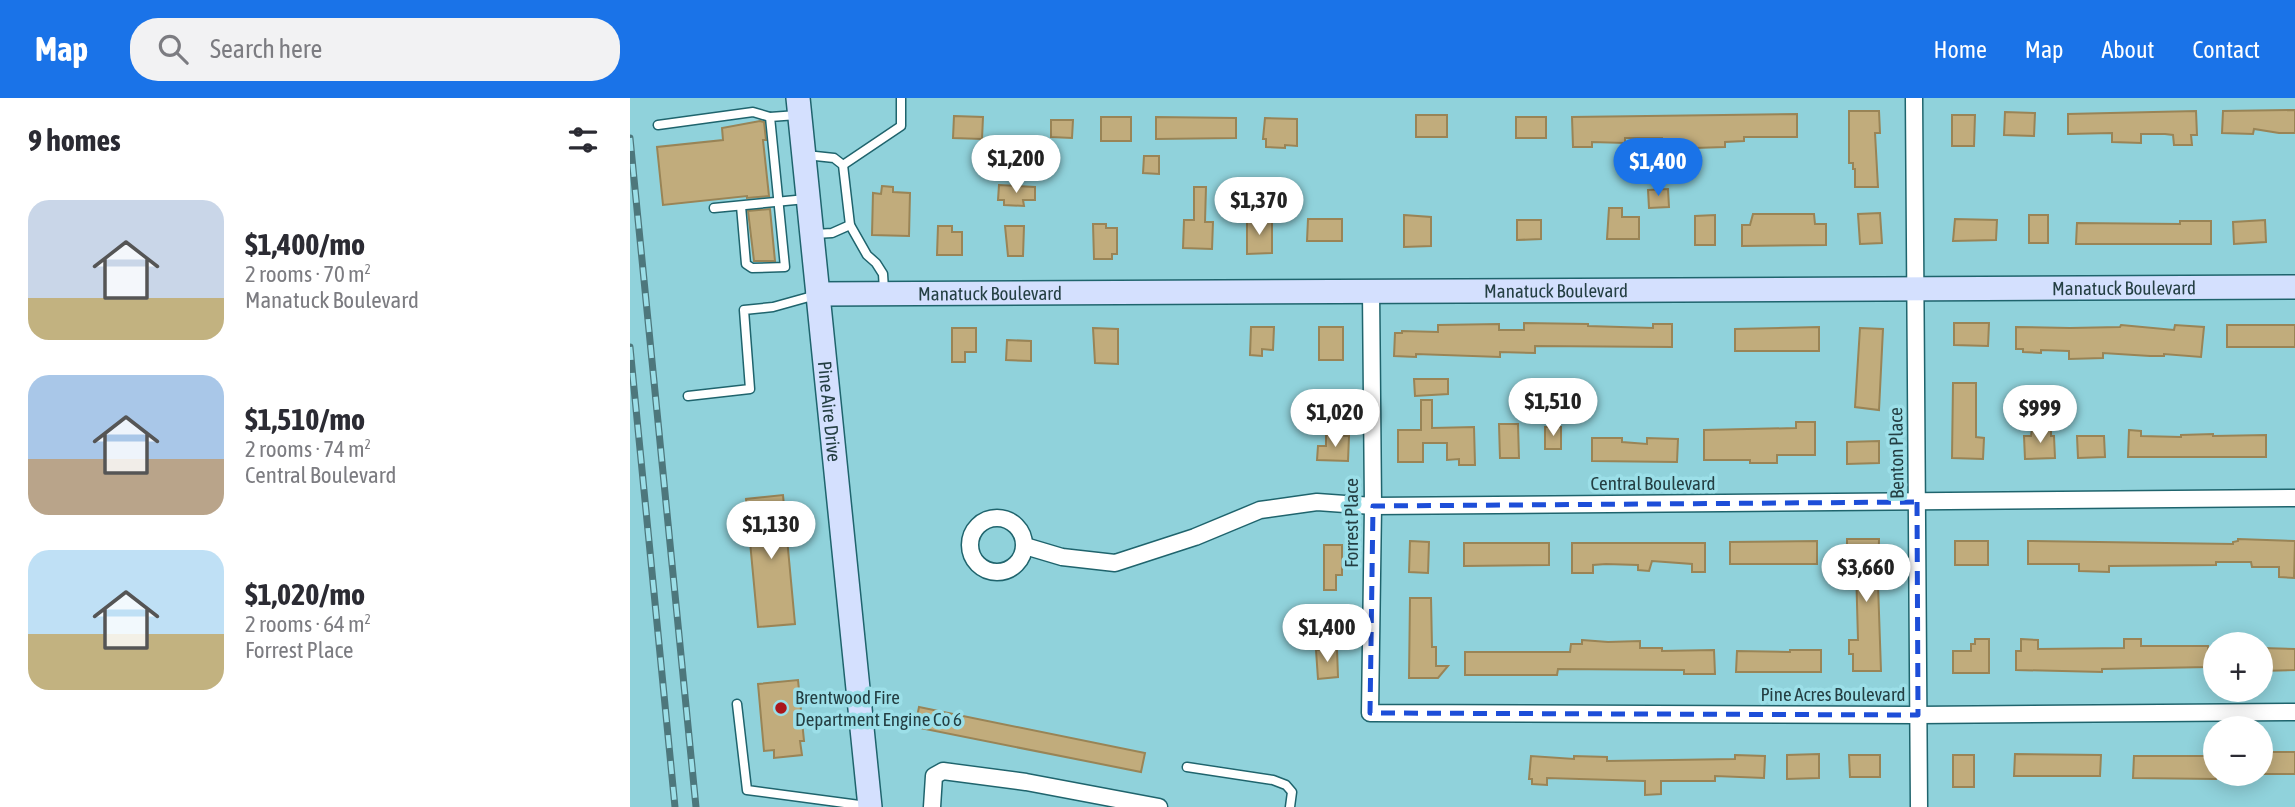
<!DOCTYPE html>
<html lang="en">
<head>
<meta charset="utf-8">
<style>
  body { margin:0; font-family:"Asap Condensed",sans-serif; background:#f2f2f3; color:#2b2b33; height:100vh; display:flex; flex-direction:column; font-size:26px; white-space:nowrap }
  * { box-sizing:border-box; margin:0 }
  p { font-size:23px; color:#7c7c81 }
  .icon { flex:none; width:38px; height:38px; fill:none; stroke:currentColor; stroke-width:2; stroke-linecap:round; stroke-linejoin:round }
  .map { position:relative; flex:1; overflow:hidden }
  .panel { display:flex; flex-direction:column; background:#fff; width:630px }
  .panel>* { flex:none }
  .tools { position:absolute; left:1573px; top:534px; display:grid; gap:14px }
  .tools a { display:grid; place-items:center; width:70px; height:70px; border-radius:50%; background:#fff; box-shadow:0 4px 18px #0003; font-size:35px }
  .price { position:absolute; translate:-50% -60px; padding:0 16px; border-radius:24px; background:#fff; color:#222; font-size:23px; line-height:46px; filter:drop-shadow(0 2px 4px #0008) }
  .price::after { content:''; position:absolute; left:50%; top:42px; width:21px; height:16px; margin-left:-10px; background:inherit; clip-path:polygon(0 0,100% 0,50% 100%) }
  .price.selected { background:#1a73e8; color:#fff }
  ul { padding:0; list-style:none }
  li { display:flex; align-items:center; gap:21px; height:175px; padding:0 28px }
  li span { display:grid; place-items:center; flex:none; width:196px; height:140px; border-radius:21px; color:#555 }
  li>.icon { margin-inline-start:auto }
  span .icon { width:84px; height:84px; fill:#fffc; stroke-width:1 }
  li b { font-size:30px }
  h2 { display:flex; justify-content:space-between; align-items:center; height:84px; padding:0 28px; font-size:30px }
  header { display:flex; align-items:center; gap:42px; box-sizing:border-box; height:98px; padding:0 35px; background:#1a73e8; color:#fff }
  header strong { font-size:33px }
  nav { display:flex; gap:38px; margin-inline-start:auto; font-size:24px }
  .search { width:490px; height:63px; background:#f2f2f3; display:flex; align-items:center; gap:18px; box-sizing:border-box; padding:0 24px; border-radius:28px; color:#7c7c81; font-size:26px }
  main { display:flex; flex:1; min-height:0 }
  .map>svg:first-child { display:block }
</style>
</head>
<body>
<header>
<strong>Map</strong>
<div class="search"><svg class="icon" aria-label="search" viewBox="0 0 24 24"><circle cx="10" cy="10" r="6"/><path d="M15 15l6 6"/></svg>Search here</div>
<nav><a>Home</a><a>Map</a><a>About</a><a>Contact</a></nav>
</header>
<main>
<section class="panel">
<h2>9 homes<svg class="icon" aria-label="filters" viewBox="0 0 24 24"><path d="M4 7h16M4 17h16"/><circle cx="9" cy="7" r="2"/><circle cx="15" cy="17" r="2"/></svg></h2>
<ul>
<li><span style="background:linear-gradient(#c9d6e8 70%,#c2b280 0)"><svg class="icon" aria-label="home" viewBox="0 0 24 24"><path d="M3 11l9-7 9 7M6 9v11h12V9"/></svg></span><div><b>$1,400/mo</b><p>2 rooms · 70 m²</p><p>Manatuck Boulevard</p></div></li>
<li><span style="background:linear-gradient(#a9c7e8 60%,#b9a48a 0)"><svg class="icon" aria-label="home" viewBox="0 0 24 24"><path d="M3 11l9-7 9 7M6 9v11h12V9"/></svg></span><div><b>$1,510/mo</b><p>2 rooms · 74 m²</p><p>Central Boulevard</p></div></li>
<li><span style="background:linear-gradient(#bfe0f5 60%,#c2b280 0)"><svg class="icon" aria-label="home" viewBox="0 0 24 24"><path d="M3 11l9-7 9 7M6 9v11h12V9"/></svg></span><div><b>$1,020/mo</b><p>2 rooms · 64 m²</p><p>Forrest Place</p></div></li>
</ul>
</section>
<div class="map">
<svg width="1665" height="709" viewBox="0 0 1665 709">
  <rect width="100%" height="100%" fill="#90d2db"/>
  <g fill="#c1ac7c" stroke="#998456" stroke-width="2">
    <polygon points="1665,12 1665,35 1649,35 1624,31 1623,36 1592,35 1593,13"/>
    <polygon points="1219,13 1249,13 1250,35 1245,35 1248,89 1225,89 1225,71 1223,71 1223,65 1219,65"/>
    <polygon points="1566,13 1567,37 1561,37 1562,47 1544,47 1543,37 1535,36 1511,36 1511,45 1482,44 1482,35 1438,36 1438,16"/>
    <polygon points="1375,14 1405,15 1404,38 1374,37"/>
    <polygon points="1167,16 1167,39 1114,39 1114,43 1095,44 1095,49 1064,50 1040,49 1040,46 1032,46 1032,40 995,40 995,45 962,44 962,49 943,49 942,19"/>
    <rect x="786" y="17" width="31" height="22"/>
    <polygon points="1322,17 1345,17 1344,48 1322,48"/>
    <polygon points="324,18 353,19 352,41 323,40"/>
    <rect x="471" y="19" width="30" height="24"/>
    <polygon points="526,19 606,20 606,40 526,41"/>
    <rect x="886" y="19" width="30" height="21"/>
    <polygon points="635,20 667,21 667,48 655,47 655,50 636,49 636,41 633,41"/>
    <polygon points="421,22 443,22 442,40 421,39"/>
    <polygon points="130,23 134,24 136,42 133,42 139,98 117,100 117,98 33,107 27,49 93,42 92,30"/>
    <polygon points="514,58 529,58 529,76 513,75"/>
    <polygon points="369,87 405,89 405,102 393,102 394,108 374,107 374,102 368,102"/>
    <polygon points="252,88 263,89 263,94 280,95 279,138 242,137 243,95 251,96"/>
    <polygon points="564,89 576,89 575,124 583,124 582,151 553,150 554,122 564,122"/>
    <polygon points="1038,91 1039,109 1019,110 1018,92"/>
    <polygon points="608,97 624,97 625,112 609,113"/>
    <polygon points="979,110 992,110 992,119 1009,119 1009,141 977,141"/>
    <polygon points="140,111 145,163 124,163 118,113"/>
    <polygon points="1250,115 1252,145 1230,146 1228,116"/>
    <polygon points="1123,116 1184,116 1185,126 1196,126 1196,147 1112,148 1112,127 1120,127"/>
    <polygon points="774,117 801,119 801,148 774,149"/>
    <polygon points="1085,117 1085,147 1065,147 1065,118"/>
    <rect x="1399" y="117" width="19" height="28"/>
    <polygon points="678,121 712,121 712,143 677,143"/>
    <polygon points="1325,121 1367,122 1366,142 1323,143"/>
    <polygon points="887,122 911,122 911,141 887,142"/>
    <polygon points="1635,122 1636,144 1604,146 1603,124"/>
    <polygon points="617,123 642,123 642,155 617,156"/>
    <polygon points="1550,123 1581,123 1581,146 1446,146 1447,125 1550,126"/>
    <polygon points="463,126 476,126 476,130 487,130 487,156 482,156 482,161 464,161"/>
    <polygon points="308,128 322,128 322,134 332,134 332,157 307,157"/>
    <polygon points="375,128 394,128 393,158 378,158"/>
    <polygon points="894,225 958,226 958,228 1023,230 1023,226 1042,226 1042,249 905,248 905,255 870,254 870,259 786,256 786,259 764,258 765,235 772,235 772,233 808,234 808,227 869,226 869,232 894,232"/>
    <polygon points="1324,225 1359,225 1358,248 1324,247"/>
    <polygon points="1491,227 1544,232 1545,227 1574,229 1571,259 1534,256 1534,258 1520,258 1473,255 1473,260 1439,261 1439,253 1411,252 1411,255 1393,254 1393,251 1386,251 1386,229 1440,230 1490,229"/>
    <rect x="1597" y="227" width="68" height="22"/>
    <polygon points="621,229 644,229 643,252 632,251 632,258 620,257"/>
    <rect x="689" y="229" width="24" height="33"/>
    <polygon points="1189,229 1189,253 1105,253 1105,231"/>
    <polygon points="322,230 346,230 346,254 335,254 335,264 322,264"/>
    <polygon points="463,230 488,231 488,266 465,265"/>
    <polygon points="1230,230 1253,231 1249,312 1225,309"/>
    <polygon points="377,242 401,243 401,263 376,262"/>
    <polygon points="784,281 818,281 818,296 785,298"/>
    <polygon points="1323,285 1346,285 1346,339 1354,340 1353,361 1322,360"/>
    <polygon points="791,302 802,302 802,330 844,329 845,367 829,367 829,361 817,362 817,345 793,345 793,364 768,364 768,332 791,332"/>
    <polygon points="1166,324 1185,324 1185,357 1147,357 1147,365 1120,365 1120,362 1074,362 1074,332 1166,330"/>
    <polygon points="869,326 888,326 889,360 870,360"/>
    <rect x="915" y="329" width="16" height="22"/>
    <polygon points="1402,330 1421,331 1421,338 1424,338 1425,360 1395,361 1394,338 1401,338"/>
    <polygon points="1499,332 1511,333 1511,338 1551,339 1551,337 1583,336 1583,338 1636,337 1636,359 1498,359"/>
    <polygon points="696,337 719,338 718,363 687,362 688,348 696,348"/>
    <polygon points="1447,338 1474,338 1475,359 1448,360"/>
    <polygon points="962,340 992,340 992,344 1017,346 1017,340 1048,341 1047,364 962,363"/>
    <polygon points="1249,343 1249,365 1217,366 1217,344"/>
    <polygon points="153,397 165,526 128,529 116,401"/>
    <polygon points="1217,441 1249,441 1248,486 1251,573 1223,573 1223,556 1219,556 1219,542 1228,542 1226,469 1217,469"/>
    <polygon points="1608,441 1665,443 1664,480 1649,479 1649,469 1622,469 1621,464 1586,464 1586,467 1479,468 1479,474 1449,473 1449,466 1398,466 1398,443 1603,446 1603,444 1608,443"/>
    <polygon points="780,443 799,444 798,475 779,474"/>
    <polygon points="1187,443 1187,466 1100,466 1100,444"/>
    <rect x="1325" y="443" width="33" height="24"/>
    <polygon points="834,445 919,445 919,467 834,468"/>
    <polygon points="942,445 1075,445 1075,474 1062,474 1062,466 1022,463 1019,473 1008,472 1008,467 976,466 963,467 963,475 942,475"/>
    <polygon points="694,447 712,447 712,477 706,477 706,492 694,492"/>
    <polygon points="780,500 801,500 802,549 806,549 806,568 818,568 808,580 779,580"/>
    <polygon points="1345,541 1359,541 1359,575 1323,575 1323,553 1341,553 1341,546 1345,546"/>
    <polygon points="1391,541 1408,542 1408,551 1494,550 1494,541 1511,541 1511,548 1578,548 1579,569 1472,571 1472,574 1386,572 1386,553 1391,553"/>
    <polygon points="952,542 978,544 1010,543 1010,550 1032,550 1032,553 1084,552 1085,576 1054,576 1054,572 928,571 927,577 835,577 835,554 940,554 941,546 952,546"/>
    <polygon points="1631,550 1665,551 1665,572 1631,573"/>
    <polygon points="707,551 708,579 688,581 686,552"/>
    <polygon points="1160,552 1191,552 1191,574 1106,574 1107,553 1160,554"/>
    <polygon points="168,582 174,643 170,643 172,657 144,660 144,652 134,653 128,586"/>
    <polygon points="289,609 515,655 511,674 285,629"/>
    <rect x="1631" y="654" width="34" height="22"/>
    <polygon points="1189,656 1189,680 1157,681 1157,657"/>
    <polygon points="1385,656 1471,657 1470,678 1384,678"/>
    <polygon points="1105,657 1135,658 1134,680 1085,678 1085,683 1031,683 1031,696 1015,697 1015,683 917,680 917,687 902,686 902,681 899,681 901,658 944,661 944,658 977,659 977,663 1105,661"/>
    <polygon points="1219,657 1250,657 1250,679 1220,679"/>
    <rect x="1323" y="657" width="21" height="32"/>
    <polygon points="1504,658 1586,658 1586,681 1503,680"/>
  </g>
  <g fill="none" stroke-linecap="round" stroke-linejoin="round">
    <defs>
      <g id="lane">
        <polyline points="28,27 123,14 140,19"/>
        <polyline points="176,57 204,60 213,67 220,127 237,157 246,165 253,176 254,192"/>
        <polyline points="213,67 271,28 271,0"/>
        <polyline points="111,108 116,166 122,170 155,169 140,19 167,17"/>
        <polyline points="84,110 176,101"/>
        <polyline points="185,136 202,135 220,127"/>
        <polyline points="58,298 120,291 114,212 143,209 186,197"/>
        <polyline points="107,606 117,692 237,708"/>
        <polyline points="557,669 643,682 656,687 662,694 660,709"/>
      </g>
      <g id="street">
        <polyline points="1284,0 1289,709"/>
        <polyline points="741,193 743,408 740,615 1288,617 1665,614"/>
        <circle cx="367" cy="447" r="27"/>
        <polyline points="395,448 432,459 485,465 565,439 630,412 687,404 743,408 1665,400"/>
        <polyline points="302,709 304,678 313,673 396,684 529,709"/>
      </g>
      <g id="secondary">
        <path id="s1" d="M 168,0 L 240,709"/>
        <path id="s2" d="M 188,196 L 1665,189"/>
      </g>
    </defs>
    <use href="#lane" stroke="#1f646d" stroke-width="11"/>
    <use href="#street" stroke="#1f646d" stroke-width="19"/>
    <use href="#secondary" stroke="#1f646d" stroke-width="26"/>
    <use href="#lane" stroke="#fff" stroke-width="8"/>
    <use href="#street" stroke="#fff" stroke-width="16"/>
    <use href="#secondary" stroke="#d4e0fe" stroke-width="23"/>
    <defs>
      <g id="rail">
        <polyline points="0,40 66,709"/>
        <polyline points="0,249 45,709"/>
      </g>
    </defs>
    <use href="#rail" stroke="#4d777c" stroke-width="7"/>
    <use href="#rail" stroke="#9cdfe8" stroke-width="4.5" stroke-dasharray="13" stroke-linecap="butt"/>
  </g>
  <path fill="none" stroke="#1d4ed8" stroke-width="5" stroke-dasharray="14 9" stroke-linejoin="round" d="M 1287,404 L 1288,617 L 740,615 L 743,408 Z"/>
  <circle fill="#aa161b" stroke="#9cdfe8" stroke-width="2.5" cx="151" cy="610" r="7"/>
  <g text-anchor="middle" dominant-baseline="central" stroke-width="7" stroke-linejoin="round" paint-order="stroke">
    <g font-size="19" fill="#243f43" stroke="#9cdfe8">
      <text stroke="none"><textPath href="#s2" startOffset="1306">Manatuck Boulevard</textPath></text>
      <text stroke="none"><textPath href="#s2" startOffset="738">Manatuck Boulevard</textPath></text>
      <text stroke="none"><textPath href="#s2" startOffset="172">Manatuck Boulevard</textPath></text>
      <text stroke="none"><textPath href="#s1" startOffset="315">Pine Aire Drive</textPath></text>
      <text transform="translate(1266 355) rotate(-91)">Benton Place</text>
      <text x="1023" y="385">Central Boulevard</text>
      <text transform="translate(721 425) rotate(-90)">Forrest Place</text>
      <text x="1203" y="596">Pine Acres Boulevard</text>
    </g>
    <g font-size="19" fill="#243f43" stroke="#9cdfe8" text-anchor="start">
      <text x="165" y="599">Brentwood Fire<tspan x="165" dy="22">Department Engine Co 6</tspan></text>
    </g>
  </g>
</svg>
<div class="tools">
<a>+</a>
<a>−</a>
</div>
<b class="price" style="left:386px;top:97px">$1,200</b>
<b class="price selected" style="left:1028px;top:100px">$1,400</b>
<b class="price" style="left:629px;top:139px">$1,370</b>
<b class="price" style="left:923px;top:340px">$1,510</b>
<b class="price" style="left:1410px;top:347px">$999</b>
<b class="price" style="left:705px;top:351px">$1,020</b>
<b class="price" style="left:141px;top:463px">$1,130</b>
<b class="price" style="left:1236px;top:506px">$3,660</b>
<b class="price" style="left:697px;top:566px">$1,400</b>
</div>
</main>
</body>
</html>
